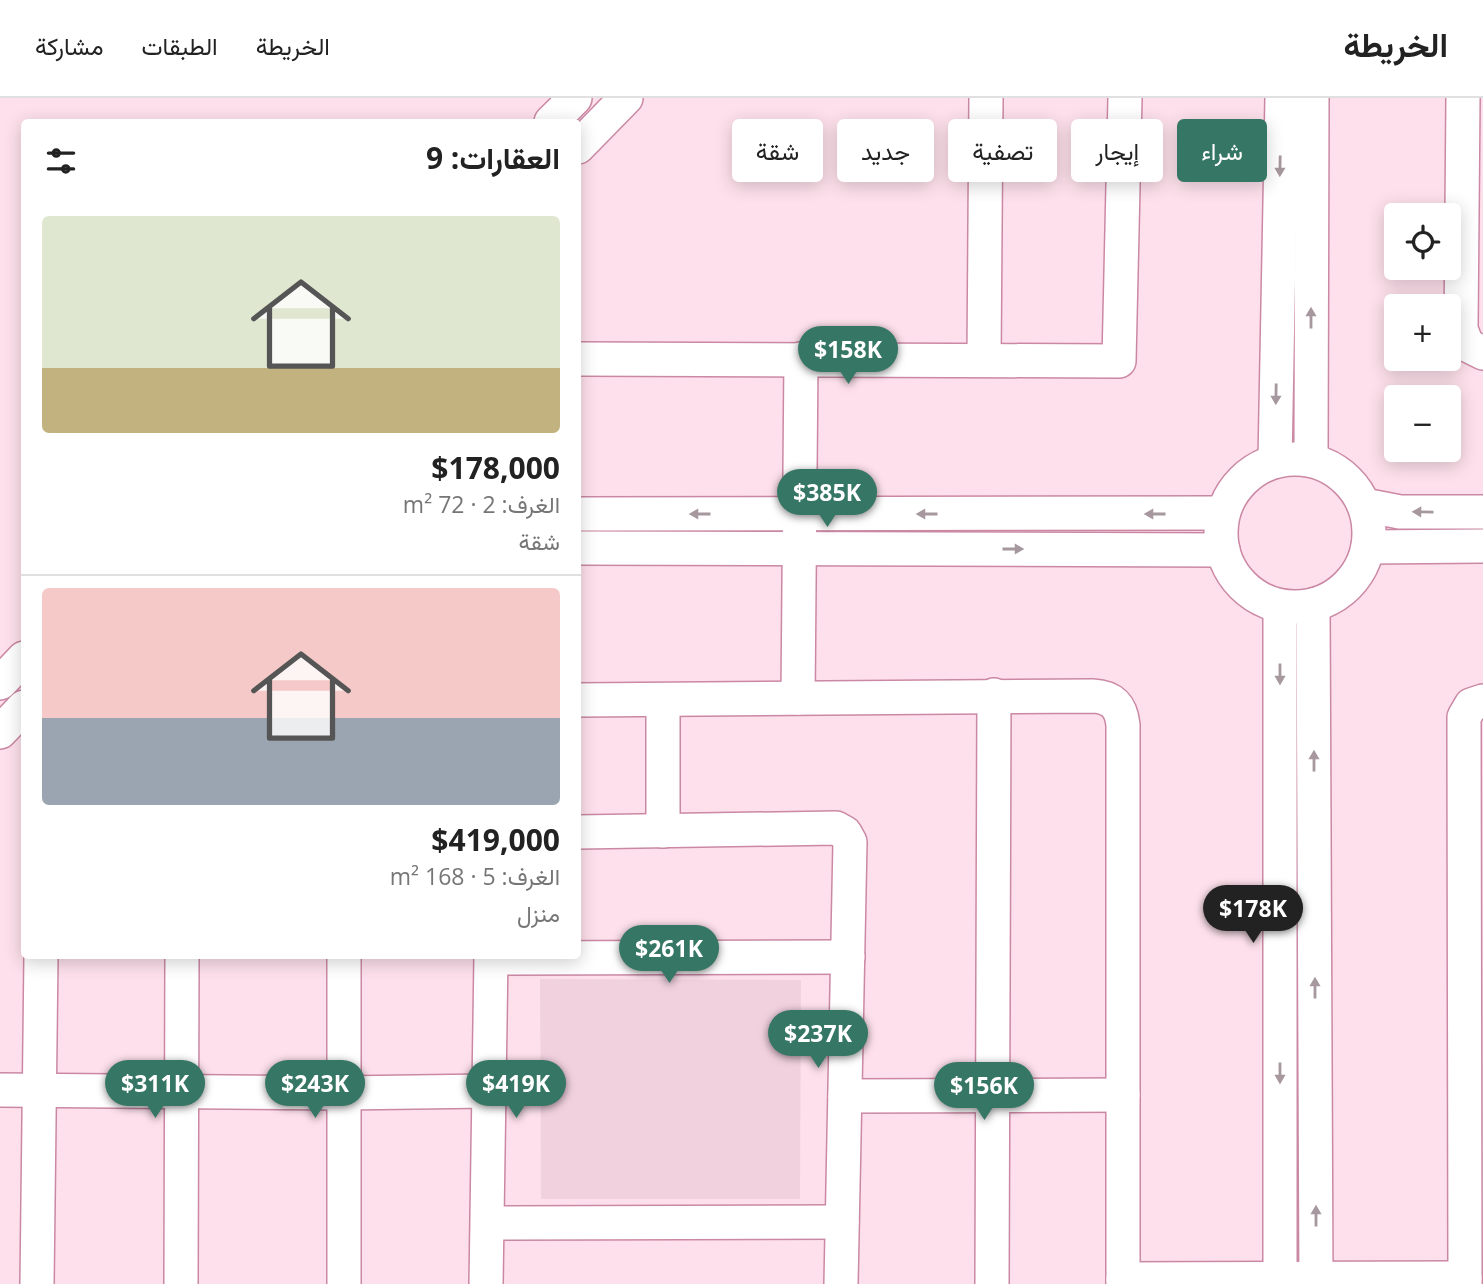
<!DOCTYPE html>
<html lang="ar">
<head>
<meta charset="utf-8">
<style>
  body { margin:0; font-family:"Open Sans",Vazirmatn,sans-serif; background:#f2f2f2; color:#222; direction:rtl; height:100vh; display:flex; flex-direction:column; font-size:26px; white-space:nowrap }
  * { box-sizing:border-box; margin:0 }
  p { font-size:23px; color:#767676 }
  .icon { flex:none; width:38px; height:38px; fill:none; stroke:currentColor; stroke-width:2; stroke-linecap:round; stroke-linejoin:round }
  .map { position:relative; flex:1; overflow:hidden; direction:ltr }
  .sheet { position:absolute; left:21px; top:21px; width:560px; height:840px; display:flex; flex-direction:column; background:#fff; border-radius:7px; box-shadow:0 4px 18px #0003; direction:rtl }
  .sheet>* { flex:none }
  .top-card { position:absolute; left:602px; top:21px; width:665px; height:63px; direction:rtl; display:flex; gap:14px }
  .controls { position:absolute; left:1384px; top:105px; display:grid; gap:14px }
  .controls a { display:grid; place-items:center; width:77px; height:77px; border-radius:7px; background:#fff; box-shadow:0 4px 18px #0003; font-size:35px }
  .price { position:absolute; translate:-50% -60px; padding:0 16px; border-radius:24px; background:#367664; color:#fff; font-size:23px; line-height:46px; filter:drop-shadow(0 2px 4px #0008) }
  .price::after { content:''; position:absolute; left:50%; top:42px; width:21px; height:16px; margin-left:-10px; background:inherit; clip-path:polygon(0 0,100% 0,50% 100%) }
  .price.current { background:#222; color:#fff }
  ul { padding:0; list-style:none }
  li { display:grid; align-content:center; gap:14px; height:371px; padding:0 21px }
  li+li { border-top:2px solid #e0e0e0 }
  li span { display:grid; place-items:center; height:217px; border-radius:7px; color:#555 }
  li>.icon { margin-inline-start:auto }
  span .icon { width:126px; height:126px; fill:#fffc; stroke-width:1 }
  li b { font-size:30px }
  h2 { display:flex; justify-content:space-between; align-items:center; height:84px; padding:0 21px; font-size:30px }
  .pill { padding:0 24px; border-radius:7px; background:#fff; box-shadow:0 4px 18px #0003; font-size:24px; line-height:63px }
  .pill.current { background:#367664; color:#fff }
  header { display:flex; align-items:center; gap:42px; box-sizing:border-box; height:98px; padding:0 35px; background:#fff; border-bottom:2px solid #e0e0e0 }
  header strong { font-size:33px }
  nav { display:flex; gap:38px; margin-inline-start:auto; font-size:24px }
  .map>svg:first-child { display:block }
</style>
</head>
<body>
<header>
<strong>الخريطة</strong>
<nav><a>الخريطة</a><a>الطبقات</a><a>مشاركة</a></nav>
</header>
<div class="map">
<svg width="1483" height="1186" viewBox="0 0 1483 1186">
  <rect width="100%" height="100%" fill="#fde0eb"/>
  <polygon fill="#f1d1de" points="540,881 801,882 800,1101 541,1101"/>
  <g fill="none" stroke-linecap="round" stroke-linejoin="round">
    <defs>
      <g id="street">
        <polyline points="1463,0 1461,231 1467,247 1483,255"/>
        <polyline points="551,24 575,0"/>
        <polyline points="578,49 626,0"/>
        <polyline points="578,261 1119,263 1125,0"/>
        <polyline points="984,261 986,0"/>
        <circle cx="1295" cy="435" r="74"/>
        <polyline points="1311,362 1312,0"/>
        <polyline points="1275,363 1282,0"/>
        <polyline points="1364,407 1400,414 1483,414"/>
        <polyline points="578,416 1223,415"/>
        <polyline points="1368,449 1483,448"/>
        <polyline points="578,450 1223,452"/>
        <polyline points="1313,507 1316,1186"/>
        <polyline points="1280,508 1280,1186"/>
        <polyline points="0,585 24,560"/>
        <polyline points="798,600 801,261"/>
        <path d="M 578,602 L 1093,598 C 1112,599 1121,608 1123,627 L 1123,1186"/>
        <polyline points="663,602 663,733"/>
        <polyline points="0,634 24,609"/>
        <polyline points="578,734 836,730 845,735 850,744 841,1186"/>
        <polyline points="344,858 344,1186"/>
        <polyline points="491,860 848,859"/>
        <polyline points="0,992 342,995 489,993"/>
        <polyline points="845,998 1123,997"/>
        <polyline points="488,1125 842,1124"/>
        <polyline points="1123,1181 1465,1180"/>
        <polyline points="37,1186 41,858"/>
        <polyline points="181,1186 182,858"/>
        <polyline points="486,1186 491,858"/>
        <polyline points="992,1186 994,597"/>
        <polyline points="1465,1186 1464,619 1471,607 1483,603"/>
      </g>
    </defs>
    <use href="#street" stroke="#cb88a4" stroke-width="36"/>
    <use href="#street" stroke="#fff" stroke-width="33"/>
  </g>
  <defs><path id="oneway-solid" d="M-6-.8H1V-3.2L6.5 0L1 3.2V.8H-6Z" transform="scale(1.75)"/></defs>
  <g fill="#a6989e">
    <use href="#oneway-solid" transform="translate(1280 68) rotate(91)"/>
    <use href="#oneway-solid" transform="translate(1311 220) rotate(-90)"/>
    <use href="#oneway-solid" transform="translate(1276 296) rotate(91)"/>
    <use href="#oneway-solid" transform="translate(1423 414) rotate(-179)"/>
    <use href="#oneway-solid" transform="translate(700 416) rotate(180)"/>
    <use href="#oneway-solid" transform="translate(927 416) rotate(180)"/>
    <use href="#oneway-solid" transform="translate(1155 416) rotate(180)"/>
    <use href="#oneway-solid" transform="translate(1013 451)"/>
    <use href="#oneway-solid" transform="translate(1280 576) rotate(90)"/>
    <use href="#oneway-solid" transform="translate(1314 663) rotate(-90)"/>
    <use href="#oneway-solid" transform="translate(1315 890) rotate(-90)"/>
    <use href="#oneway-solid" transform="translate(1280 975) rotate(90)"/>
    <use href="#oneway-solid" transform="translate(1316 1118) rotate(-90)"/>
  </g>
</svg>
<div class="controls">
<a><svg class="icon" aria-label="locate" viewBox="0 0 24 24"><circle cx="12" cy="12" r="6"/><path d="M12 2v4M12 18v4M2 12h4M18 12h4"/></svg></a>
<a>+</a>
<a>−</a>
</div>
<b class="price" style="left:848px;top:288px">$158K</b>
<b class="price" style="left:827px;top:431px">$385K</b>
<b class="price current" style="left:1253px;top:847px">$178K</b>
<b class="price" style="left:669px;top:887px">$261K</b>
<b class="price" style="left:818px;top:972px">$237K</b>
<b class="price" style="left:155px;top:1022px">$311K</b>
<b class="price" style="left:315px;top:1022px">$243K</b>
<b class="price" style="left:516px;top:1022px">$419K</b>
<b class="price" style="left:984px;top:1024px">$156K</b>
<div class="top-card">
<a class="pill current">شراء</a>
<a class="pill">إيجار</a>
<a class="pill">تصفية</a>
<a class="pill">جديد</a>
<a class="pill">شقة</a>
</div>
<section class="sheet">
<h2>العقارات: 9<svg class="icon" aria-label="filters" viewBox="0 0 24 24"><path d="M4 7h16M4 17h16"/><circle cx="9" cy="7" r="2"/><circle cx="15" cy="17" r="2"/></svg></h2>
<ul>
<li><span style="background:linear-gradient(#dfe7d0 70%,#c2b280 0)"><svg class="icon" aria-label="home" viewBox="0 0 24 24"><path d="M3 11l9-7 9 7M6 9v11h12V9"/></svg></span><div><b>$178,000</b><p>الغرف: 2 · 72 m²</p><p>شقة</p></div></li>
<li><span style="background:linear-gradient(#f6c9c9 60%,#9aa5b1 0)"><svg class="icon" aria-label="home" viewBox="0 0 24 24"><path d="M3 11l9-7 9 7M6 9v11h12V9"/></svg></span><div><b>$419,000</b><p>الغرف: 5 · 168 m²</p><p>منزل</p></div></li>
</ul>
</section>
</div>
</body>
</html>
